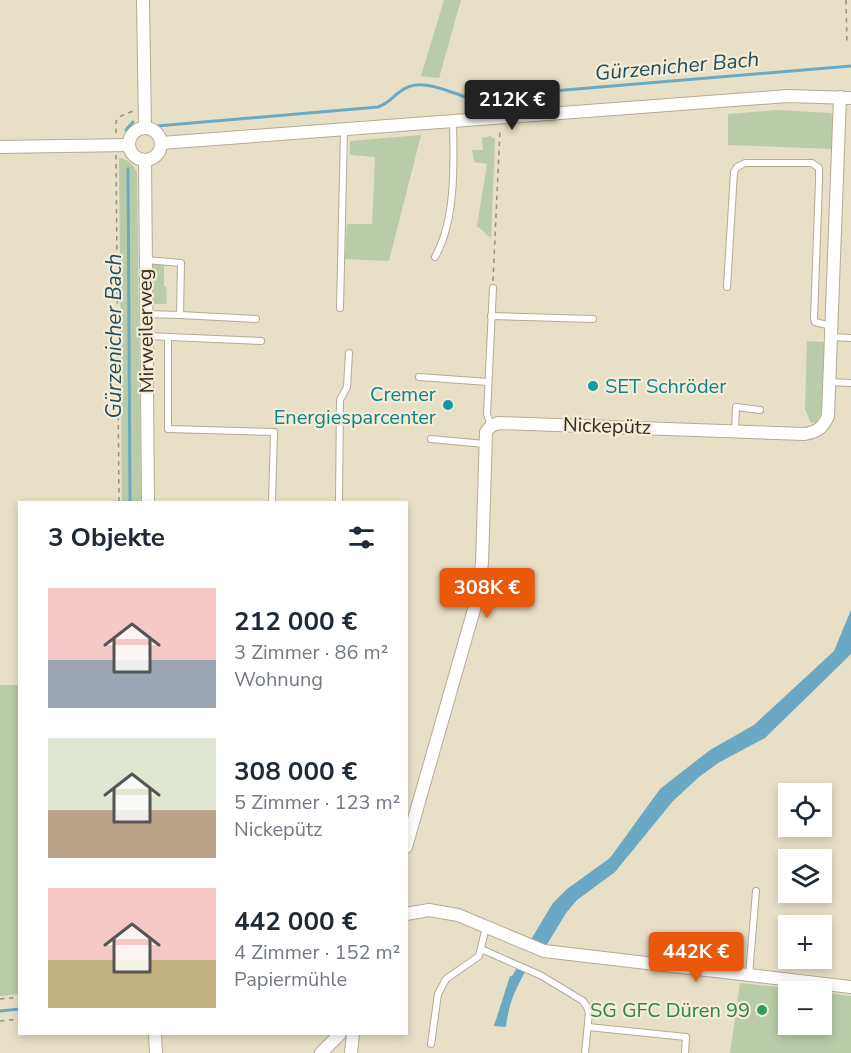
<!DOCTYPE html>
<html lang="de">
<head>
<meta charset="utf-8">
<style>
  body { margin:0; font-family:"Nunito Sans",sans-serif; background:#f6f6f7; color:#1f2937; height:100vh; display:flex; flex-direction:column; font-size:22px; white-space:nowrap }
  * { box-sizing:border-box; margin:0 }
  p { font-size:20px; color:#747a83 }
  .icon { flex:none; width:33px; height:33px; fill:none; stroke:currentColor; stroke-width:2; stroke-linecap:round; stroke-linejoin:round }
  .map { position:relative; flex:1; overflow:hidden }
  .drawer { position:absolute; left:18px; top:501px; width:390px; height:534px; display:flex; flex-direction:column; background:#fff; border-radius:0px; box-shadow:0 3px 9px #0003 }
  .drawer>* { flex:none }
  .controls { position:absolute; left:778px; top:783px; display:grid; gap:12px }
  .controls a { display:grid; place-items:center; width:54px; height:54px; border-radius:0px; background:#fff; box-shadow:0 3px 9px #0003; font-size:30px }
  .price { position:absolute; translate:-50% -51px; padding:0 14px; border-radius:6px; background:#ea580c; color:#fff; font-size:20px; line-height:39px; filter:drop-shadow(0 2px 3px #0008) }
  .price::after { content:''; position:absolute; left:50%; top:36px; width:18px; height:14px; margin-left:-9px; background:inherit; clip-path:polygon(0 0,100% 0,50% 100%) }
  .price.on { background:#222; color:#fff }
  ul { padding:0; list-style:none }
  li { display:flex; align-items:center; gap:18px; height:150px; padding:0 30px }
  li span { display:grid; place-items:center; flex:none; width:168px; height:120px; border-radius:0px; color:#555 }
  li>.icon { margin-inline-start:auto }
  span .icon { width:72px; height:72px; fill:#fffc; stroke-width:1 }
  li b { font-size:26px }
  h2 { display:flex; justify-content:space-between; align-items:center; height:72px; padding:0 30px; font-size:26px }
  .map>svg:first-child { display:block }
</style>
</head>
<body>
<div class="map">
<svg width="851" height="1053" viewBox="0 0 851 1053">
  <rect width="100%" height="100%" fill="#e8dfc7"/>
  <g fill="#b9cca7">
    <polygon points="444,0 461,0 439,78 421,76"/>
    <polygon points="776,110 831,113 833,117 833,149 728,145 728,114"/>
    <polygon points="421,135 389,261 345,259 347,224 372,224 375,157 350,155 350,141"/>
    <polygon points="490,136 495,139 491,238 477,226 487,164 474,162 472,150 483,150 482,138"/>
    <path d="M 119,158 C 127,158 133,165 137,172 L 141,502 L 122,502 Z"/>
    <polygon points="164,263 164,286 166,287 167,304 152,304 151,264"/>
    <polygon points="807,341 826,342 822,412 816,422 811,423 805,409"/>
    <polygon points="0,685 20,685 19,994 0,996"/>
    <polygon points="740,983 816,991 789,992 789,1024 822,1024 822,992 851,996 851,1053 730,1053"/>
  </g>
  <g fill="#6aa8c3">
    <polygon points="851,610 851,654 765,738 718,763 699,777 673,801 615,872 577,900 566,913 546,946 530,941 553,903 567,889 610,858 660,789 710,750 754,725 834,651"/>
    <path d="M 517,968 L 525,972 C 515,990 508,1006 506,1027 L 494,1026 L 510,976 L 512,976 Z"/>
  </g>
  <g fill="none" stroke-linecap="round" stroke-linejoin="round">
    <g stroke="#6aa8c3" stroke-width="3">
      <path d="M 157,126 L 378,107 C 389,103 392,97 401,91 C 420,76 448,92 469,98 L 851,66"/>
      <polyline points="126,130 133,122"/>
      <polyline points="128,169 130,502"/>
      <polyline points="0,1011 20,1009"/>
    </g>
    <defs>
      <g id="service">
        <path d="M 435,257 C 456,220 454,163 453,122"/>
        <polyline points="146,260 181,263 180,315 256,319"/>
        <polyline points="727,287 734,172 737,167 745,163 812,163 819,168 819,182 814,318 815,322 831,326"/>
        <polyline points="340,308 344,130"/>
        <polyline points="146,314 180,315"/>
        <polyline points="491,316 593,319"/>
        <polyline points="147,336 261,341"/>
        <polyline points="168,337 168,429 274,432 272,502"/>
        <polyline points="831,337 851,338"/>
        <polyline points="419,377 488,382"/>
        <polyline points="829,382 851,383"/>
        <polyline points="491,426 487,414 493,288"/>
        <polyline points="735,431 736,407 760,410"/>
        <polyline points="431,439 485,444"/>
        <polyline points="339,502 340,400 347,387 349,353"/>
        <polyline points="481,949 542,976 583,1001 587,1007 589,1013 585,1053"/>
        <polyline points="749,975 756,891"/>
        <polyline points="588,1027 686,1037 685,1053"/>
        <polyline points="431,1044 438,994 446,979 479,956 486,927"/>
      </g>
      <g id="minor">
        <polyline points="143,0 145,128"/>
        <circle cx="145" cy="144" r="16"/>
        <polyline points="161,143 788,96 851,98"/>
        <polyline points="0,147 129,145"/>
        <polyline points="145,160 148,502"/>
        <path d="M 406,847 L 477,599 L 482,563 L 486,432 L 491,426 L 498,423 L 804,434 C 817,432 823,428 828,416 L 840,97"/>
        <polyline points="406,914 429,910 458,915 544,951 851,987"/>
        <polyline points="155,1034 156,1053"/>
        <polyline points="321,1053 340,1034"/>
        <polyline points="351,1053 353,1034"/>
      </g>
    </defs>
    <use href="#service" stroke="#b4ab94" stroke-width="8"/>
    <use href="#minor" stroke="#b4ab94" stroke-width="14"/>
    <g stroke="#968f7e" stroke-width="1.5" stroke-dasharray="4.5 4.5" stroke-linecap="butt">
      <polyline points="846,0 847,45"/>
      <polyline points="116,133 116,121 121,116 133,111"/>
      <polyline points="116,155 119,502"/>
      <polyline points="493,281 500,130"/>
      <polyline points="0,999 20,997"/>
      <polyline points="0,1021 20,1019"/>
    </g>
    <use href="#service" stroke="#fff" stroke-width="6"/>
    <use href="#minor" stroke="#fff" stroke-width="12"/>
  </g>
  <g fill="#0f9aa8" stroke="#f6ecd4" stroke-width="2">
    <circle cx="593" cy="386" r="6"/>
    <circle cx="448" cy="405" r="6"/>
  </g>
  <circle fill="#2e9e5b" stroke="#f6ecd4" stroke-width="2" cx="762" cy="1010" r="6"/>
  <g text-anchor="middle" dominant-baseline="central" stroke-width="4.5" stroke-linejoin="round" paint-order="stroke">
    <g font-size="20" fill="#312d24" stroke="#f6ecd4">
      <text transform="translate(146 331) rotate(-91)">Mirweilerweg</text>
      <text transform="translate(607 426) rotate(2)">Nickepütz</text>
    </g>
    <g font-size="20" fill="#0d838f" stroke="#f6ecd4" text-anchor="start">
      <text x="605" y="386">SET Schröder</text>
      <text x="436" y="394" text-anchor="end">Cremer<tspan x="436" dy="23">Energiesparcenter</tspan></text>
    </g>
    <g font-size="20" fill="#27864d" stroke="#f6ecd4" text-anchor="end">
      <text x="750" y="1010">SG GFC Düren 99</text>
    </g>
    <g font-size="21" font-style="italic" fill="#1b4e62" stroke="#f6ecd4">
      <text transform="translate(677 66) rotate(-5)">Gürzenicher Bach</text>
      <text transform="translate(114 336) rotate(-90)">Gürzenicher Bach</text>
    </g>
  </g>
</svg>
<div class="controls">
<a><svg class="icon" aria-label="locate" viewBox="0 0 24 24"><circle cx="12" cy="12" r="6"/><path d="M12 2v4M12 18v4M2 12h4M18 12h4"/></svg></a>
<a><svg class="icon" aria-label="layers" viewBox="0 0 24 24"><path d="M12 4l9 5-9 5-9-5zM3 14l9 5 9-5"/></svg></a>
<a>+</a>
<a>−</a>
</div>
<b class="price on" style="left:512px;top:131px">212K €</b>
<b class="price" style="left:487px;top:619px">308K €</b>
<b class="price" style="left:696px;top:983px">442K €</b>
<section class="drawer">
<h2>3 Objekte<svg class="icon" aria-label="filters" viewBox="0 0 24 24"><path d="M4 7h16M4 17h16"/><circle cx="9" cy="7" r="2"/><circle cx="15" cy="17" r="2"/></svg></h2>
<ul>
<li><span style="background:linear-gradient(#f6c9c9 60%,#9aa5b1 0)"><svg class="icon" aria-label="home" viewBox="0 0 24 24"><path d="M3 11l9-7 9 7M6 9v11h12V9"/></svg></span><div><b>212 000 €</b><p>3 Zimmer · 86 m²</p><p>Wohnung</p></div></li>
<li><span style="background:linear-gradient(#dfe7d0 60%,#b9a48a 0)"><svg class="icon" aria-label="home" viewBox="0 0 24 24"><path d="M3 11l9-7 9 7M6 9v11h12V9"/></svg></span><div><b>308 000 €</b><p>5 Zimmer · 123 m²</p><p>Nickepütz</p></div></li>
<li><span style="background:linear-gradient(#f6c9c9 60%,#c2b280 0)"><svg class="icon" aria-label="home" viewBox="0 0 24 24"><path d="M3 11l9-7 9 7M6 9v11h12V9"/></svg></span><div><b>442 000 €</b><p>4 Zimmer · 152 m²</p><p>Papiermühle</p></div></li>
</ul>
</section>
</div>
</body>
</html>
